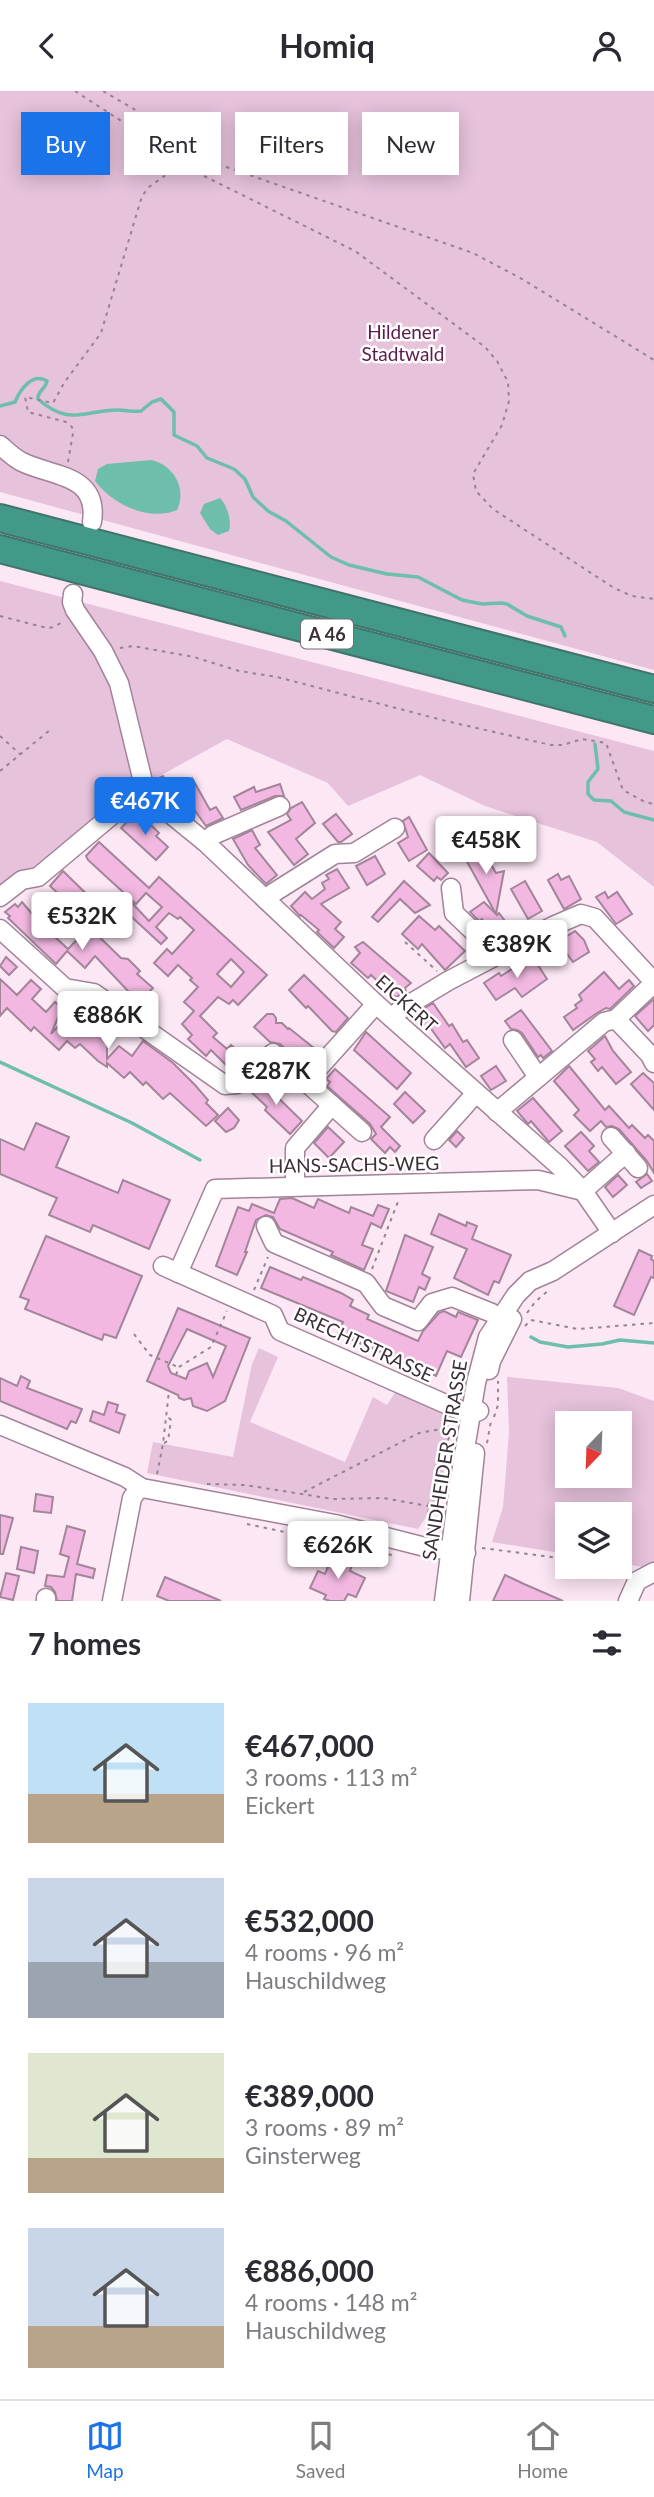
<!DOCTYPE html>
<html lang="en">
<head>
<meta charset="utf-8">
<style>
  body { margin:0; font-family:Lato,sans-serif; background:#f7f7f7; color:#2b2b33; height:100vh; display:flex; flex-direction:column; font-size:26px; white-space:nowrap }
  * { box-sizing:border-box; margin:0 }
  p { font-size:23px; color:#7c7c81 }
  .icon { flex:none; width:38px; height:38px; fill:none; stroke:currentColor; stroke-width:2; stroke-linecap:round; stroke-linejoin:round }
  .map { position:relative; height:1510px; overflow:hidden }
  .sheet { display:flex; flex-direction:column; background:#fff; flex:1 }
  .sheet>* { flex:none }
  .top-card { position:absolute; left:21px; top:21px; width:612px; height:63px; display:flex; gap:14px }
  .needle { width:46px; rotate:203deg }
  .tools { position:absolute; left:555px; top:1320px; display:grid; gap:14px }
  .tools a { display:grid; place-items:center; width:77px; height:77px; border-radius:0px; background:#fff; box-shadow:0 4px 18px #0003; font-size:35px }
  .price { position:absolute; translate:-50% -60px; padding:0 16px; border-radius:7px; background:#fff; color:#222; font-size:23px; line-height:46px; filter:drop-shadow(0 2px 4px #0008) }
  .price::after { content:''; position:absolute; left:50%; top:42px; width:21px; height:16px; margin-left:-10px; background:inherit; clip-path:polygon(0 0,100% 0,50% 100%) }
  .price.current { background:#1a73e8; color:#fff }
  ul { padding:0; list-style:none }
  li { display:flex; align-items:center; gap:21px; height:175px; padding:0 28px }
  li span { display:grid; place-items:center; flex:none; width:196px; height:140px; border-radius:0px; color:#555 }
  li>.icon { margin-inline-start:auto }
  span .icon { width:84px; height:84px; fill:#fffc; stroke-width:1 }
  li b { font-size:30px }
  h2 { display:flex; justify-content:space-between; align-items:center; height:84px; padding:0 28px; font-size:30px }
  .tag { padding:0 24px; border-radius:0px; background:#fff; box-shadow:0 4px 18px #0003; font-size:24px; line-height:63px }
  .tag.current { background:#1a73e8; color:#fff }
  header { display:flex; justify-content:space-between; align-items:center; height:91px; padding:0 28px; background:#fff; font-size:32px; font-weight:700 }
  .tab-bar { display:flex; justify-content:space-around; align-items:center; height:98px; border-top:2px solid #e1e1e2; background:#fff; font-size:19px; color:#7c7c81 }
  .tab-bar a { display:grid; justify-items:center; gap:4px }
  .tab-bar .current { color:#1a73e8 }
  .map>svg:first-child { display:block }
</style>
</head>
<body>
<header><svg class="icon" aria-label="back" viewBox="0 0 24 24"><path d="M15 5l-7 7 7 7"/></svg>Homiq<svg class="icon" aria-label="person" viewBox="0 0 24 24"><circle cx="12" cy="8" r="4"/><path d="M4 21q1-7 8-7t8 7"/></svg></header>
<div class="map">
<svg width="654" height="1510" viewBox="0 0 654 1510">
  <rect width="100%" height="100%" fill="#fce7f5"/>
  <g fill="#e6c2db" fill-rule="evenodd">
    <polygon points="0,0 654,0 654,579 0,401"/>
    <polygon points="0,490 654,660 654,796 597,751 485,715 420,684 348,715 328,692 227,648 134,699 0,805"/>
    <polygon points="259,1257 278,1266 250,1331 345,1371 373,1306 387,1314 396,1300 450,1324 441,1404 418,1438 147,1382 153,1351 233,1366 252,1273"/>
    <path d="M 507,1286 L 618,1297 L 654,1310 L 654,1478 L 620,1472 L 620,1423 L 567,1423 L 567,1463 L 492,1451 L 503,1416 L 509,1341 ZM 567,1332 L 620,1332 L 620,1384 L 567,1384 Z"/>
  </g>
  <g fill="#6dbfac">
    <path d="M 151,369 C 174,374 187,398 177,419 C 149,431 112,413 95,390 L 98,378 L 107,373 Z"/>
    <path d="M 220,407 C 227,414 232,430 229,440 L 218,444 L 210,438 L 200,422 L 204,413 Z"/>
  </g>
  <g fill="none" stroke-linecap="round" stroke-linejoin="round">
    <g stroke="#6dbfac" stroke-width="3.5">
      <path d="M 0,315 L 15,311 C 20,299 32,281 47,290 C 46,298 37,300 38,308 C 70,336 83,319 118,319 C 126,319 133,321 141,320 L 152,311 L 161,308 L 174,321 L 174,344 L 197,355 L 207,367 L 234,378 L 245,388 L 253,406 L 268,420 L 286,430 L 331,466 L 349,474 L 387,483 L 418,486 L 462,509 L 482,513 L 501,512 L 507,513 L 527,525 L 561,536 L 565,545"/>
      <polyline points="595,653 598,678 588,691 588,703 594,709 611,710 624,721 654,729"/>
      <polyline points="0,971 132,1032 200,1069"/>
      <polyline points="531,1246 540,1251 568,1256 602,1253 620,1249 654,1252"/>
    </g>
  </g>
  <g fill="#f2b8e1" stroke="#a3859a" stroke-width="2" fill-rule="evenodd">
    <polygon points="163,685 167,693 158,698 154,689"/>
    <polygon points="192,687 210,719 216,716 223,727 206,735 193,717 190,719 186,712 184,713 175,698"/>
    <polygon points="280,693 284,705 275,705 241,719 234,706 254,696 256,701"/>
    <polygon points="302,711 315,732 296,748 308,763 294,774 268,741 291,729 287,723 291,717"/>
    <polygon points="336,723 352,743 341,751 338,751 323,733"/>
    <polygon points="134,724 148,737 151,734 159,742 156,745 168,756 156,769 121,737"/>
    <polygon points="409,726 427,759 409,770 398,752 408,746 403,730"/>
    <polygon points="252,739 260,754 255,757 277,784 266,793 248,774 233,748"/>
    <path d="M 99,751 L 149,797 L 159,786 L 267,884 L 238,914 L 233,909 L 229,913 L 218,906 L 200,925 L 217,942 L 213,946 L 227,958 L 231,954 L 247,969 L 233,981 L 211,959 L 206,965 L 188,948 L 192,944 L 182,933 L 194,920 L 184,911 L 198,896 L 190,889 L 192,887 L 178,874 L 168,885 L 154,872 L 167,858 L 172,863 L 194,839 L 180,826 L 178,828 L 169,822 L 156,836 L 167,847 L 161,853 L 123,818 L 130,810 L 149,830 L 162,816 L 146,802 L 136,813 L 88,769 L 86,765 ZM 231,868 L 244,881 L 231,896 L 217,883 Z"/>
    <polygon points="481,756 496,782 504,780 496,823 465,767"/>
    <polygon points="429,762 448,782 441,789 437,786 434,790 417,775"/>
    <polygon points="375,765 385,783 367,794 356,775"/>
    <polygon points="337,778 349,797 321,813 341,831 335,838 344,846 334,857 317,841 319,839 301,824 300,825 291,815 305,801 312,808 325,798 322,792 329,788 326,784"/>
    <polygon points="63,780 103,819 104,830 96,838 74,818 65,828 57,820 66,810 50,795"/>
    <polygon points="558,783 561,789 569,785 581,808 564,818 548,789"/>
    <polygon points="404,790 430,814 415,822 400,808 378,831 372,826"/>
    <polygon points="525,790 542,820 528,828 511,798"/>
    <polygon points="605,801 608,807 617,801 632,823 616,833 596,806"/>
    <polygon points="22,811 39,831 68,858 89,836 121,867 128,868 140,880 137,883 153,897 148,902 151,904 140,915 126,902 128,900 95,865 85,877 67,860 56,873 8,827 10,825 5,821 15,813 18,816"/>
    <polygon points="484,811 497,824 499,822 508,834 503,838 502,843 494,844 482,828 479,830 470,821"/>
    <polygon points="419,825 435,839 439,835 465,860 445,879 422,853 418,858 402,843"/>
    <polygon points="575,840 584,849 589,861 573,871 562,856 564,854 561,849"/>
    <polygon points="363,851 411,892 405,897 406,901 402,901 396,907 371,884 368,887 351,872 360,862 355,856"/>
    <polygon points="532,865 547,888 522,906 515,897 496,909 484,892 499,882 501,885"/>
    <polygon points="6,866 17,876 9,884 0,875"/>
    <polygon points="604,881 619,898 629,889 634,895 610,918 606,917 597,922 573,939 564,926 577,917 575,914 582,909 579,904"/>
    <polygon points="304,884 348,927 336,941 332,940 308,915 306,917 289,899"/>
    <polygon points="0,888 17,904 31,889 41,898 32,908 46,921 55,911 62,917 51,943 63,930 79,945 89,934 102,946 107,946 107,968 119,955 132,965 143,950 173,972 195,994 208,1009 206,1012 218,1024 206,1035 170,1002 163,1008 146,991 143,994 130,981 124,987 107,972 107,976 98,970 80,953 75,957 67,950 59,959 34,936 31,940 7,917 0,925"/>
    <polygon points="654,908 654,934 648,940 635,925"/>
    <polygon points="81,911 87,912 95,919 88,927 76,916"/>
    <polygon points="433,912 449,935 452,933 463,951 467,949 479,967 466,976 450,953 445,957 429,935 425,938 415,923"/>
    <polygon points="521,919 552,960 543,967 541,964 538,966 522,942 517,939 511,938 505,930"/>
    <polygon points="267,923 273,923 276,927 276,932 282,932 288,938 289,937 315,958 302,973 280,953 270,951 254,936"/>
    <polygon points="366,941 411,982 397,998 354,959"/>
    <polygon points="605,945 613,960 631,981 616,993 602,976 598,980 591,971 595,968 588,960"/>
    <polygon points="496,975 506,990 491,999 481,985"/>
    <polygon points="569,975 605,1019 609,1015 629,1037 632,1034 645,1047 648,1044 654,1050 654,1082 647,1070 619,1038 612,1035 606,1036 601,1030 590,1040 574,1024 579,1019 554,990"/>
    <polygon points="335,978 390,1026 381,1036 400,1055 395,1061 390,1056 385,1062 371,1048 376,1043 370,1033 327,995 330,991 326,988"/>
    <polygon points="643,982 654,992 654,1019 631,993"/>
    <polygon points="260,989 302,1030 290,1043 265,1019 267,1016 248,998"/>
    <polygon points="405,1001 425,1020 413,1032 394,1013"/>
    <polygon points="533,1007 562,1040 549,1051 531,1030 528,1033 517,1020"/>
    <polygon points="228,1017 239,1029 234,1037 226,1041 215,1030"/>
    <polygon points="36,1032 69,1046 56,1076 118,1102 123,1089 170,1109 149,1158 93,1134 90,1141 49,1124 57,1107 0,1083 0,1048 24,1059"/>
    <polygon points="328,1036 344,1051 329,1067 314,1052"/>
    <polygon points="457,1040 464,1047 456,1056 449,1049"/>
    <polygon points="581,1041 594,1055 589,1060 599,1071 588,1080 565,1055"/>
    <polygon points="647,1083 652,1090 641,1097 636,1091"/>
    <polygon points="618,1084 627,1094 613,1106 605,1096"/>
    <polygon points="292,1107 314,1117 318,1108 349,1122 351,1116 373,1125 378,1114 389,1118 381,1137 371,1132 362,1154 373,1158 364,1179 331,1164 333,1161 280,1138 273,1126 266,1124 256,1129 245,1161 247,1161 237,1184 216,1175 238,1116 249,1120 252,1113 274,1122 280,1108"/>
    <polygon points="439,1123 466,1135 467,1131 477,1135 472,1148 511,1164 499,1192 494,1190 488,1204 454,1187 467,1158 431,1143"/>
    <polygon points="405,1144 433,1156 422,1183 430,1187 425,1199 419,1196 413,1211 386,1200"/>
    <polygon points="46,1145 142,1185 116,1247 104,1243 102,1249 25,1218 29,1209 20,1206"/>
    <polygon points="639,1159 652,1165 651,1168 654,1170 654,1187 651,1186 634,1224 614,1215"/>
    <polygon points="270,1176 301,1189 303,1186 341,1202 353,1209 350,1215 369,1224 367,1228 418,1250 423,1240 439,1222 444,1220 456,1226 458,1221 478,1229 461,1266 447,1260 436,1285 420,1277 417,1283 404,1277 406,1273 400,1269 338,1243 343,1231 261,1197"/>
    <path d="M 178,1217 L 250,1247 L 225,1310 L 207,1320 L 193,1315 L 191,1307 L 184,1309 L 179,1307 L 178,1304 L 147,1290 ZM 187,1238 L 226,1255 L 213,1286 L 207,1272 L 189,1280 L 186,1288 L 171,1282 L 168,1275 Z"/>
    <polygon points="21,1285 30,1290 27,1297 82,1318 76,1332 71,1330 67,1338 0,1310 0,1287 17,1295"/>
    <polygon points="108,1311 118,1314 116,1321 125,1324 119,1342 90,1330 93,1320 104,1324"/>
    <polygon points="36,1403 53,1406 51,1422 34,1420"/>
    <polygon points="0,1424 13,1427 3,1463 0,1463"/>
    <polygon points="67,1435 85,1440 77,1473 95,1478 93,1487 76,1483 72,1510 57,1510 55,1501 51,1496 45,1495 47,1484 64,1486 69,1466 60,1463"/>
    <polygon points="21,1456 38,1460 34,1482 17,1478"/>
    <polygon points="333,1463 353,1472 350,1480 365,1487 356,1506 348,1503 344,1510 330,1510 324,1508 326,1504 310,1497 318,1480 325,1483"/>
    <polygon points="586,1475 597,1475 592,1486 583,1482"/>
    <polygon points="6,1482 19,1485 13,1509 0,1506"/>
    <polygon points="505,1484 524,1493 563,1510 493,1510"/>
    <polygon points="165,1486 221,1510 169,1510 157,1505"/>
  </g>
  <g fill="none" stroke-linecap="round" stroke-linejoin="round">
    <defs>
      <g id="minor">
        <path d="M 0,354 C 7,360 14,367 22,371 C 53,386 99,383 92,431"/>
        <polyline points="73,503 72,511 75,519 103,560 119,592 146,703 205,751 376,913 559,1075 583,1100 612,1142"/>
        <polyline points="205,751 213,744 280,715"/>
        <polyline points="451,797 454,822 497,863"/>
        <polyline points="0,806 22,789 38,786 136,704 146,703"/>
        <polyline points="266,809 273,802 335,763 354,762 395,737"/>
        <polyline points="0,838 65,897 94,902 225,994 237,993 273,962 306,991 376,913"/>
        <polyline points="392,927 400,919 448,890 553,835 581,823 595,827 654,891"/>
        <polyline points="616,928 650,964 654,972"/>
        <polyline points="513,949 538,986"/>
        <polyline points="306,991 362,1041"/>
        <polyline points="497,1021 604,931 616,928 654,892"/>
        <polyline points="611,1046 638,1077"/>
        <polyline points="434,1049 476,1002"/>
        <polyline points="295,1095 295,1057 332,1014"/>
        <polyline points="266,1135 274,1152 366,1192 383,1215 418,1230 432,1212 452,1206 492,1222"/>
        <polyline points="163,1175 273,1224 280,1240 457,1318 471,1323 479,1320"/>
        <polyline points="178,1182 215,1098 538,1089 583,1100 626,1062"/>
        <polyline points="489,1279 491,1270 512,1228"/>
        <polyline points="0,1334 125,1386 142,1397 335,1433 425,1456 466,1462"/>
        <polyline points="46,1510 46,1507"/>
        <polyline points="112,1510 132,1407 137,1400 142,1397"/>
        <polyline points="444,1510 459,1394 476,1292 488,1246 516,1204 530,1190 553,1180 654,1114"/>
        <polyline points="460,1510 475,1362"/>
        <polyline points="628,1510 637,1490 654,1481"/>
      </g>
      <g id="highway">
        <polyline points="0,427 654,598"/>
        <polyline points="0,458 654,629"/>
      </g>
    </defs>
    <use href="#minor" stroke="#a28398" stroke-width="21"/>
    <use href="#highway" stroke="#40746b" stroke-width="30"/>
    <g stroke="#968590" stroke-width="2" stroke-dasharray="3.5 5" stroke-linecap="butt">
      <polyline points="75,0 143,44 175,58 473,162 522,188 654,269"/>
      <polyline points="103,0 149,27 159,36 173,65 194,80 355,160 485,256 497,270 508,291 509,310 502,334 473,383 476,400 493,418 614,497 632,505 654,508"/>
      <polyline points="68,371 73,342 72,336 66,331 28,321 25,306 53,312 64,292 101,242 142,105 149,96 170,81 175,58"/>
      <polyline points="0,525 47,537 54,536 64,530"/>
      <polyline points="120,557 133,555 194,566 239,580 277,586 446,630 551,654 563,654 582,648 606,652 623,699 645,711 654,713"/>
      <polyline points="0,645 20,663"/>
      <polyline points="0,680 50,639"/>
      <polyline points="405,851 437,880"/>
      <polyline points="372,1178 399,1108"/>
      <polyline points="254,1199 268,1166"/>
      <polyline points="527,1222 535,1211 550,1198"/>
      <polyline points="525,1235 531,1229 578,1238 654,1232"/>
      <polyline points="134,1243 150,1264 178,1276"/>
      <polyline points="176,1284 179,1276 211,1256 227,1220"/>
      <polyline points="494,1326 498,1314 498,1290"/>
      <polyline points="164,1352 168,1350 171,1329 168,1326"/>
      <polyline points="487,1352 491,1330"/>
      <polyline points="157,1383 163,1353 169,1300"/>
      <polyline points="207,1393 245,1394 333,1408 383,1407 428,1415"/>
      <polyline points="304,1401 419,1342 452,1336"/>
      <polyline points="247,1433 392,1464"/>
      <polyline points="429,1440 428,1415 453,1333"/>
      <polyline points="482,1457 567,1468"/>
      <polyline points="605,1475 623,1483"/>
    </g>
    <use href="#minor" stroke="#fff" stroke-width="18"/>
    <use href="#highway" stroke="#429987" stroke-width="26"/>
  </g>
  <g text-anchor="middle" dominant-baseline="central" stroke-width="5" stroke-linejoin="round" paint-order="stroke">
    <rect fill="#fff" stroke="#766d74" stroke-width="2" x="301" y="528.5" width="52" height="29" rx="5"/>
    <g font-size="18" font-weight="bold" fill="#3c2f38">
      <text x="327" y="543">A 46</text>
    </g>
    <g font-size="19" fill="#5c1a4e" stroke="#fff">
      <text x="403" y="240">Hildener<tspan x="403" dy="22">Stadtwald</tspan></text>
    </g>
    <g font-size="19" fill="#3c2f38" stroke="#fff">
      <text transform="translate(407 912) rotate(42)">EICKERT</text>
      <text transform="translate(354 1073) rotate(-1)">HANS-SACHS-WEG</text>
      <text transform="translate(364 1253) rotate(25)">BRECHTSTRASSE</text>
      <text transform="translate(444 1369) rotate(-81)">SANDHEIDER STRASSE</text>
    </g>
  </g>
</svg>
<div class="tools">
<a><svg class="needle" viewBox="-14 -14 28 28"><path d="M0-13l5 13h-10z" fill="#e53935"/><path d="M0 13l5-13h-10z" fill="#7c7c81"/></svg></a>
<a><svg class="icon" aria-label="layers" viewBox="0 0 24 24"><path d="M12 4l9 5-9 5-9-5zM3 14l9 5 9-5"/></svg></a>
</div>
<b class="price current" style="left:145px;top:746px">€467K</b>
<b class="price" style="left:486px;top:785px">€458K</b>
<b class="price" style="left:82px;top:861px">€532K</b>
<b class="price" style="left:517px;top:889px">€389K</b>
<b class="price" style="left:108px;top:960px">€886K</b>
<b class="price" style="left:276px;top:1016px">€287K</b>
<b class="price" style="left:338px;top:1490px">€626K</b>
<div class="top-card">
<a class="tag current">Buy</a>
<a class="tag">Rent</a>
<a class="tag">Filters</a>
<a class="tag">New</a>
</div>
</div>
<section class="sheet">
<h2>7 homes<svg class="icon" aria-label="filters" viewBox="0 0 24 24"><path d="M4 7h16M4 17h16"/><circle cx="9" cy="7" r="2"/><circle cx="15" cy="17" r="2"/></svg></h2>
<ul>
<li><span style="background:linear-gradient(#bfe0f5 65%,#b9a48a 0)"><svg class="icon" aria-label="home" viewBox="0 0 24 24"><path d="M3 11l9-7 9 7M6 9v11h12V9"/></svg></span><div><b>€467,000</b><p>3 rooms · 113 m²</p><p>Eickert</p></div></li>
<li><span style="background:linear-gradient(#c9d6e8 60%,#9aa5b1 0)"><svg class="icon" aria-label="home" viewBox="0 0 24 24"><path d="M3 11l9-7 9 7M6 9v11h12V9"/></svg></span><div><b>€532,000</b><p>4 rooms · 96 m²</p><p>Hauschildweg</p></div></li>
<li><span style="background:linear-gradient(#dfe7d0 75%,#b9a48a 0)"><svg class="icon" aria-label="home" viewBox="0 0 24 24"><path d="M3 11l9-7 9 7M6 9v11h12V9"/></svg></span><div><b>€389,000</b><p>3 rooms · 89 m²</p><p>Ginsterweg</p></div></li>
<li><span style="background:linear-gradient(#c9d6e8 70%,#b9a48a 0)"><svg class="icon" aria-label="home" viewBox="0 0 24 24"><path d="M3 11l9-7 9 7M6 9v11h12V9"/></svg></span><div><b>€886,000</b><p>4 rooms · 148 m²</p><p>Hauschildweg</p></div></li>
</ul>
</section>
<nav class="tab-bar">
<a class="current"><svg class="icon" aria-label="map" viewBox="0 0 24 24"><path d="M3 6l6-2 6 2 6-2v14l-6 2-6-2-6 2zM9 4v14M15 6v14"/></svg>Map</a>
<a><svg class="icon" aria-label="saved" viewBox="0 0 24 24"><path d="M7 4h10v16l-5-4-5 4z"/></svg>Saved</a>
<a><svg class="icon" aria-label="home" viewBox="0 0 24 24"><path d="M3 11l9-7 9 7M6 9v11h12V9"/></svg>Home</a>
</nav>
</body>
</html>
